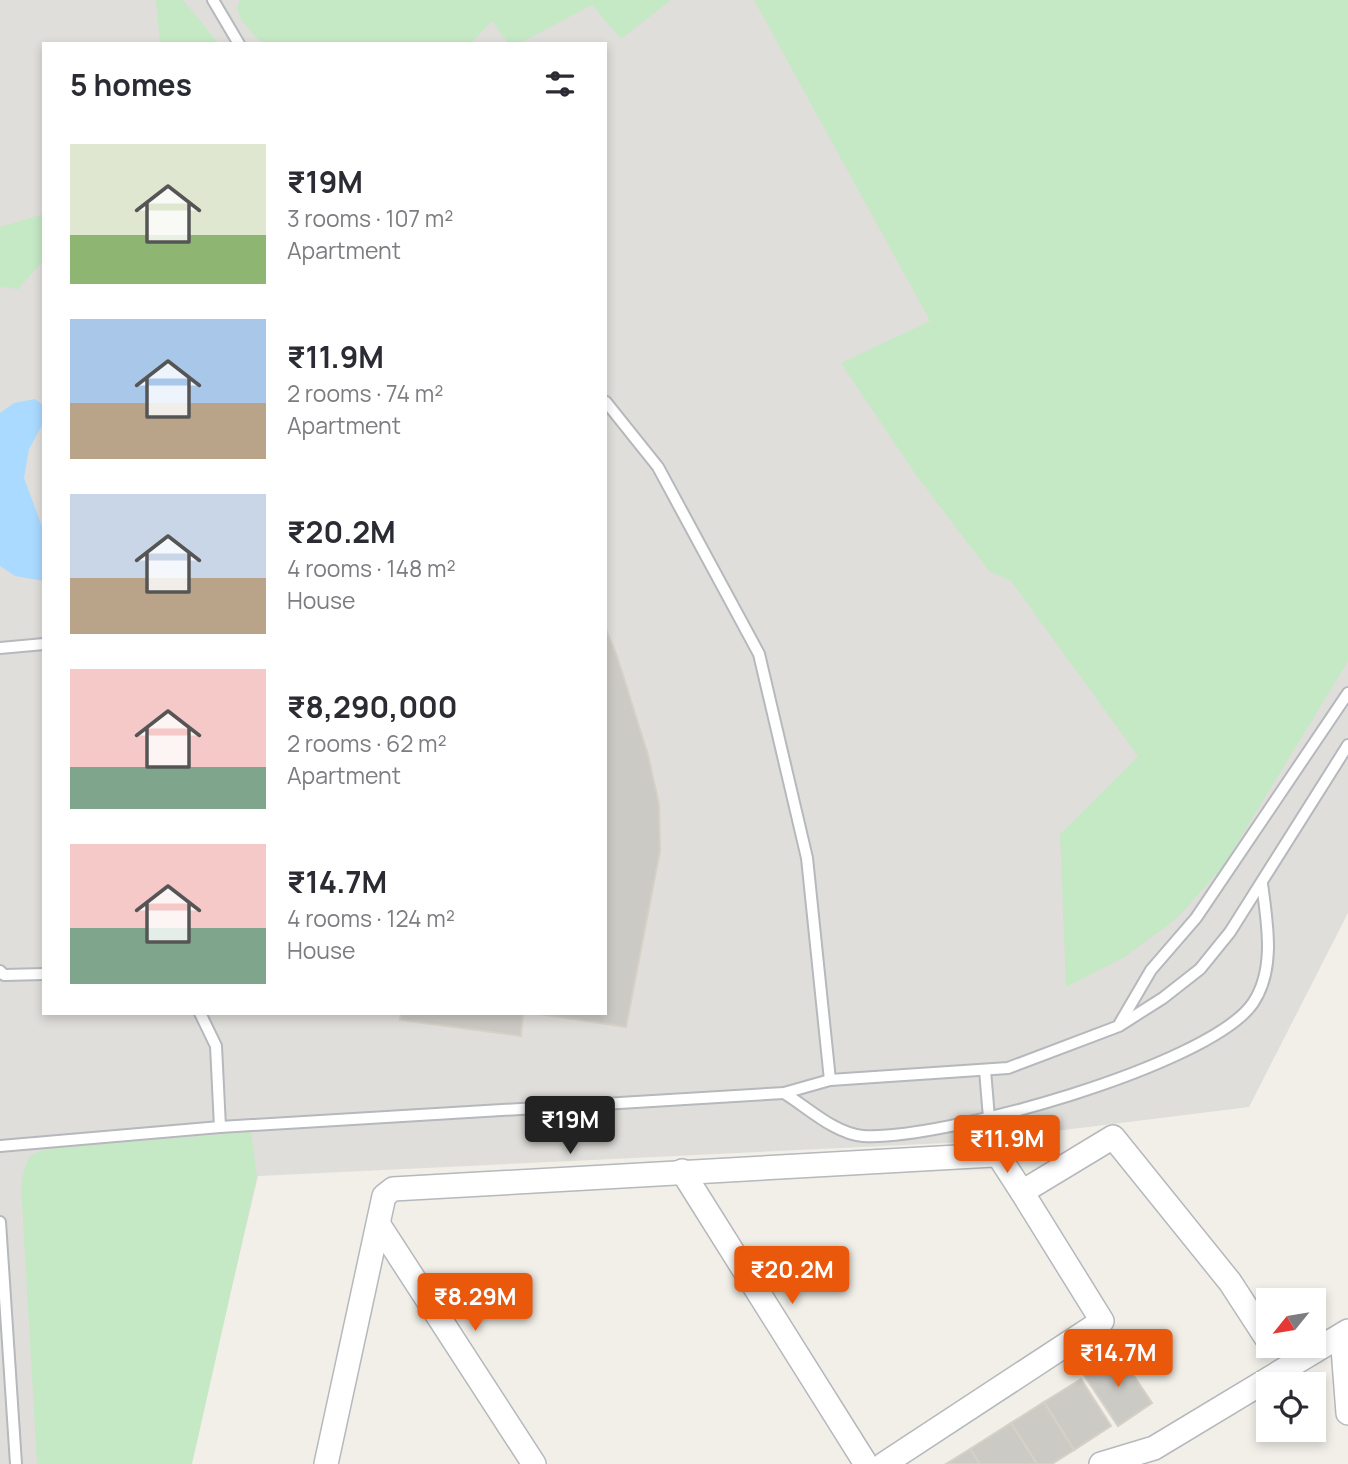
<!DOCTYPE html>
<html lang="en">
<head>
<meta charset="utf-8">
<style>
  body { margin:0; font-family:Manrope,sans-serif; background:#f7f7f7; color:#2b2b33; height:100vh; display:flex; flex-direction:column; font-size:26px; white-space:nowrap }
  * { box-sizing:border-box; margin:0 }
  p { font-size:23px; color:#7c7c81 }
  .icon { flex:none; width:38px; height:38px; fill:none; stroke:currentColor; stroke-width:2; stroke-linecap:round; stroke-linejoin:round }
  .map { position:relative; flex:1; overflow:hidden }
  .drawer { position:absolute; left:42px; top:42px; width:565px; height:973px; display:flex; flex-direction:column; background:#fff; border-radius:0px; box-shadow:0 4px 10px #0003 }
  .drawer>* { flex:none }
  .needle { width:46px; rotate:240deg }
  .controls { position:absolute; left:1256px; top:1288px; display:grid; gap:14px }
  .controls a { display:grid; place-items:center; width:70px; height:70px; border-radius:0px; background:#fff; box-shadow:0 4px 10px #0003; font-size:35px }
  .price { position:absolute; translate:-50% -60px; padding:0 16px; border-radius:7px; background:#ea580c; color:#fff; font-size:23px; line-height:46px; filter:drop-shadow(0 2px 4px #0008) }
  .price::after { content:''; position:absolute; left:50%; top:42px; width:21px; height:16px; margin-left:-10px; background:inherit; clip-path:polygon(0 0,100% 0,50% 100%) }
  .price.current { background:#222; color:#fff }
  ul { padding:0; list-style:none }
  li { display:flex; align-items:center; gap:21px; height:175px; padding:0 28px }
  li span { display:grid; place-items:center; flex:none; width:196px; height:140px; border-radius:0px; color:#555 }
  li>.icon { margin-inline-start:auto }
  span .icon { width:84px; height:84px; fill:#fffc; stroke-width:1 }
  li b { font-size:30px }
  h2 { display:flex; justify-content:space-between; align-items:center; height:84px; padding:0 28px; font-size:30px }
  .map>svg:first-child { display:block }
</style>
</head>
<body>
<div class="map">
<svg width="1348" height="1464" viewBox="0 0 1348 1464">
  <rect width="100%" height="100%" fill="#f1efe8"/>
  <path fill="#e0deda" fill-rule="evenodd" d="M 0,0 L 1348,0 L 1348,913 L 1249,1107 L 967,1142 L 258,1176 L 190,1464 L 0,1464 ZM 44,44 L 606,44 L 606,1013 L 44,1013 Z"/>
  <g fill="#c5e8c5">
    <polygon points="156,0 183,0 219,44 160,44"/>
    <path d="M 240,0 L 671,0 L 621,39 L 592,5 L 518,44 L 509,44 L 492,21 L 470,44 L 263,44 C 253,33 231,16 240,0 Z"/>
    <polygon points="754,0 1348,0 1348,661 1222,868 1176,919 1123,958 1066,987 1060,834 1138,756 1011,581 989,571 916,475 841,363 930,321"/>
    <polygon points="44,214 44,260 18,289 0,287 0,227"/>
    <path d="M 251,1132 L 257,1176 L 192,1464 L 37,1464 L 21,1186 C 26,1157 27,1152 57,1148 Z"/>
  </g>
  <polygon fill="#aadaff" points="35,399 44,406 44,422 29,449 24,478 44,532 44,581 15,576 0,566 0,413 14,403"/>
  <g fill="#cccac5" stroke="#d6d1c6" stroke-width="2">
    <polygon points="606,630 617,656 648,755 659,804 660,851 626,1027 534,1013 606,1013"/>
    <polygon points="401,1013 523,1013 521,1036 400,1020"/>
    <polygon points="1118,1352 1152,1403 1118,1426 1084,1375"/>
    <polygon points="1081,1379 1111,1426 1074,1450 1044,1402"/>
    <polygon points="1044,1402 1074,1450 1052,1464 1037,1464 1011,1423"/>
    <polygon points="1011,1423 1037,1464 980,1464 970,1449"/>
    <polygon points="970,1449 980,1464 946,1464"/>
  </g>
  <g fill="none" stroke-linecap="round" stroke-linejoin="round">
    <defs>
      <g id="lane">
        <polyline points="213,0 239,44"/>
        <polyline points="606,402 658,467 759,654 807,858 830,1080"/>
        <polyline points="0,648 44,644"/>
        <polyline points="0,971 4,975 44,974"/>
        <polyline points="200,1013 216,1046 220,1127"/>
        <polyline points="1120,1023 1151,970 1196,918 1348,693"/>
        <polyline points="985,1070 989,1118"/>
        <path d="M 784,1093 C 807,1107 835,1134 863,1136 C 939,1141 1210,1066 1253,1003 C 1276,969 1267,922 1262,884"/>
        <polyline points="0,1146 220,1127 784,1093 830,1080 1008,1068 1119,1026 1163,998 1200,969 1230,932 1348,745"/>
        <polyline points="0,1222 16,1464"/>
      </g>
      <g id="street">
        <polyline points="682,1171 866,1464"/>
        <polyline points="379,1225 534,1464"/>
        <polyline points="1342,1335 1348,1413"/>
        <polyline points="326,1464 384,1196 393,1189 993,1155 1000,1158 1022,1192"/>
        <polyline points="884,1464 1102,1321 1022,1192 1113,1137 1230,1282 1269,1342"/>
        <polyline points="1101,1464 1154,1448 1348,1331"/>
      </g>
    </defs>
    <use href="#lane" stroke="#b5b8bc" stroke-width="14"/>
    <use href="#street" stroke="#b5b8bc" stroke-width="26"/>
    <use href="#lane" stroke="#fff" stroke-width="10"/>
    <use href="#street" stroke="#fff" stroke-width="23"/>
  </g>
</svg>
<div class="controls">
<a><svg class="needle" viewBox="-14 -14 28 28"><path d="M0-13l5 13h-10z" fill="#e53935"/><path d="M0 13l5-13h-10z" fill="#7c7c81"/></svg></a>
<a><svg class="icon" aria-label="locate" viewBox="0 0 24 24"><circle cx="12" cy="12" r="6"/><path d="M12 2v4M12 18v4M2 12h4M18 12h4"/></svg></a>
</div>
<b class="price current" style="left:570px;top:1156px">₹19M</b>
<b class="price" style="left:1007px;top:1175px">₹11.9M</b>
<b class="price" style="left:792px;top:1306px">₹20.2M</b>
<b class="price" style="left:475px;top:1333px">₹8.29M</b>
<b class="price" style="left:1118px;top:1389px">₹14.7M</b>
<section class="drawer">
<h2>5 homes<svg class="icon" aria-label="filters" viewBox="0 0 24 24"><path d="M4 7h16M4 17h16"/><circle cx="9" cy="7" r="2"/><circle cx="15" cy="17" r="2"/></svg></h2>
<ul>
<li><span style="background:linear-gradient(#dfe7d0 65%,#8fb573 0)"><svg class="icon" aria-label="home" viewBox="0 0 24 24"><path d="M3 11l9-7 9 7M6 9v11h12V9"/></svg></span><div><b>₹19M</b><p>3 rooms · 107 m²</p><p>Apartment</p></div></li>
<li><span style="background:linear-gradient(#a9c7e8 60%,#b9a48a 0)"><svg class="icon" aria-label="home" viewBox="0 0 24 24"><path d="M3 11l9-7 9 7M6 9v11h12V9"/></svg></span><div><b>₹11.9M</b><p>2 rooms · 74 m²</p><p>Apartment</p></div></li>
<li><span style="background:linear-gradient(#c9d6e8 60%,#b9a48a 0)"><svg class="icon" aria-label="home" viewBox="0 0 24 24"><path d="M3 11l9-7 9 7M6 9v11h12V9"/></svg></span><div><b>₹20.2M</b><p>4 rooms · 148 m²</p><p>House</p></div></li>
<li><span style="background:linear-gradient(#f6c9c9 70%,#7fa58c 0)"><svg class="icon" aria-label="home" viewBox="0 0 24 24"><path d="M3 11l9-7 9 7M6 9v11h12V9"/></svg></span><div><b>₹8,290,000</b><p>2 rooms · 62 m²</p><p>Apartment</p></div></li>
<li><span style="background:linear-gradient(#f6c9c9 60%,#7fa58c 0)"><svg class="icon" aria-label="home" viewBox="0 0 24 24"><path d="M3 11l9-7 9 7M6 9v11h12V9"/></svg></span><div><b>₹14.7M</b><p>4 rooms · 124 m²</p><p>House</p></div></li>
</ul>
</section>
</div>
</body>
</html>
